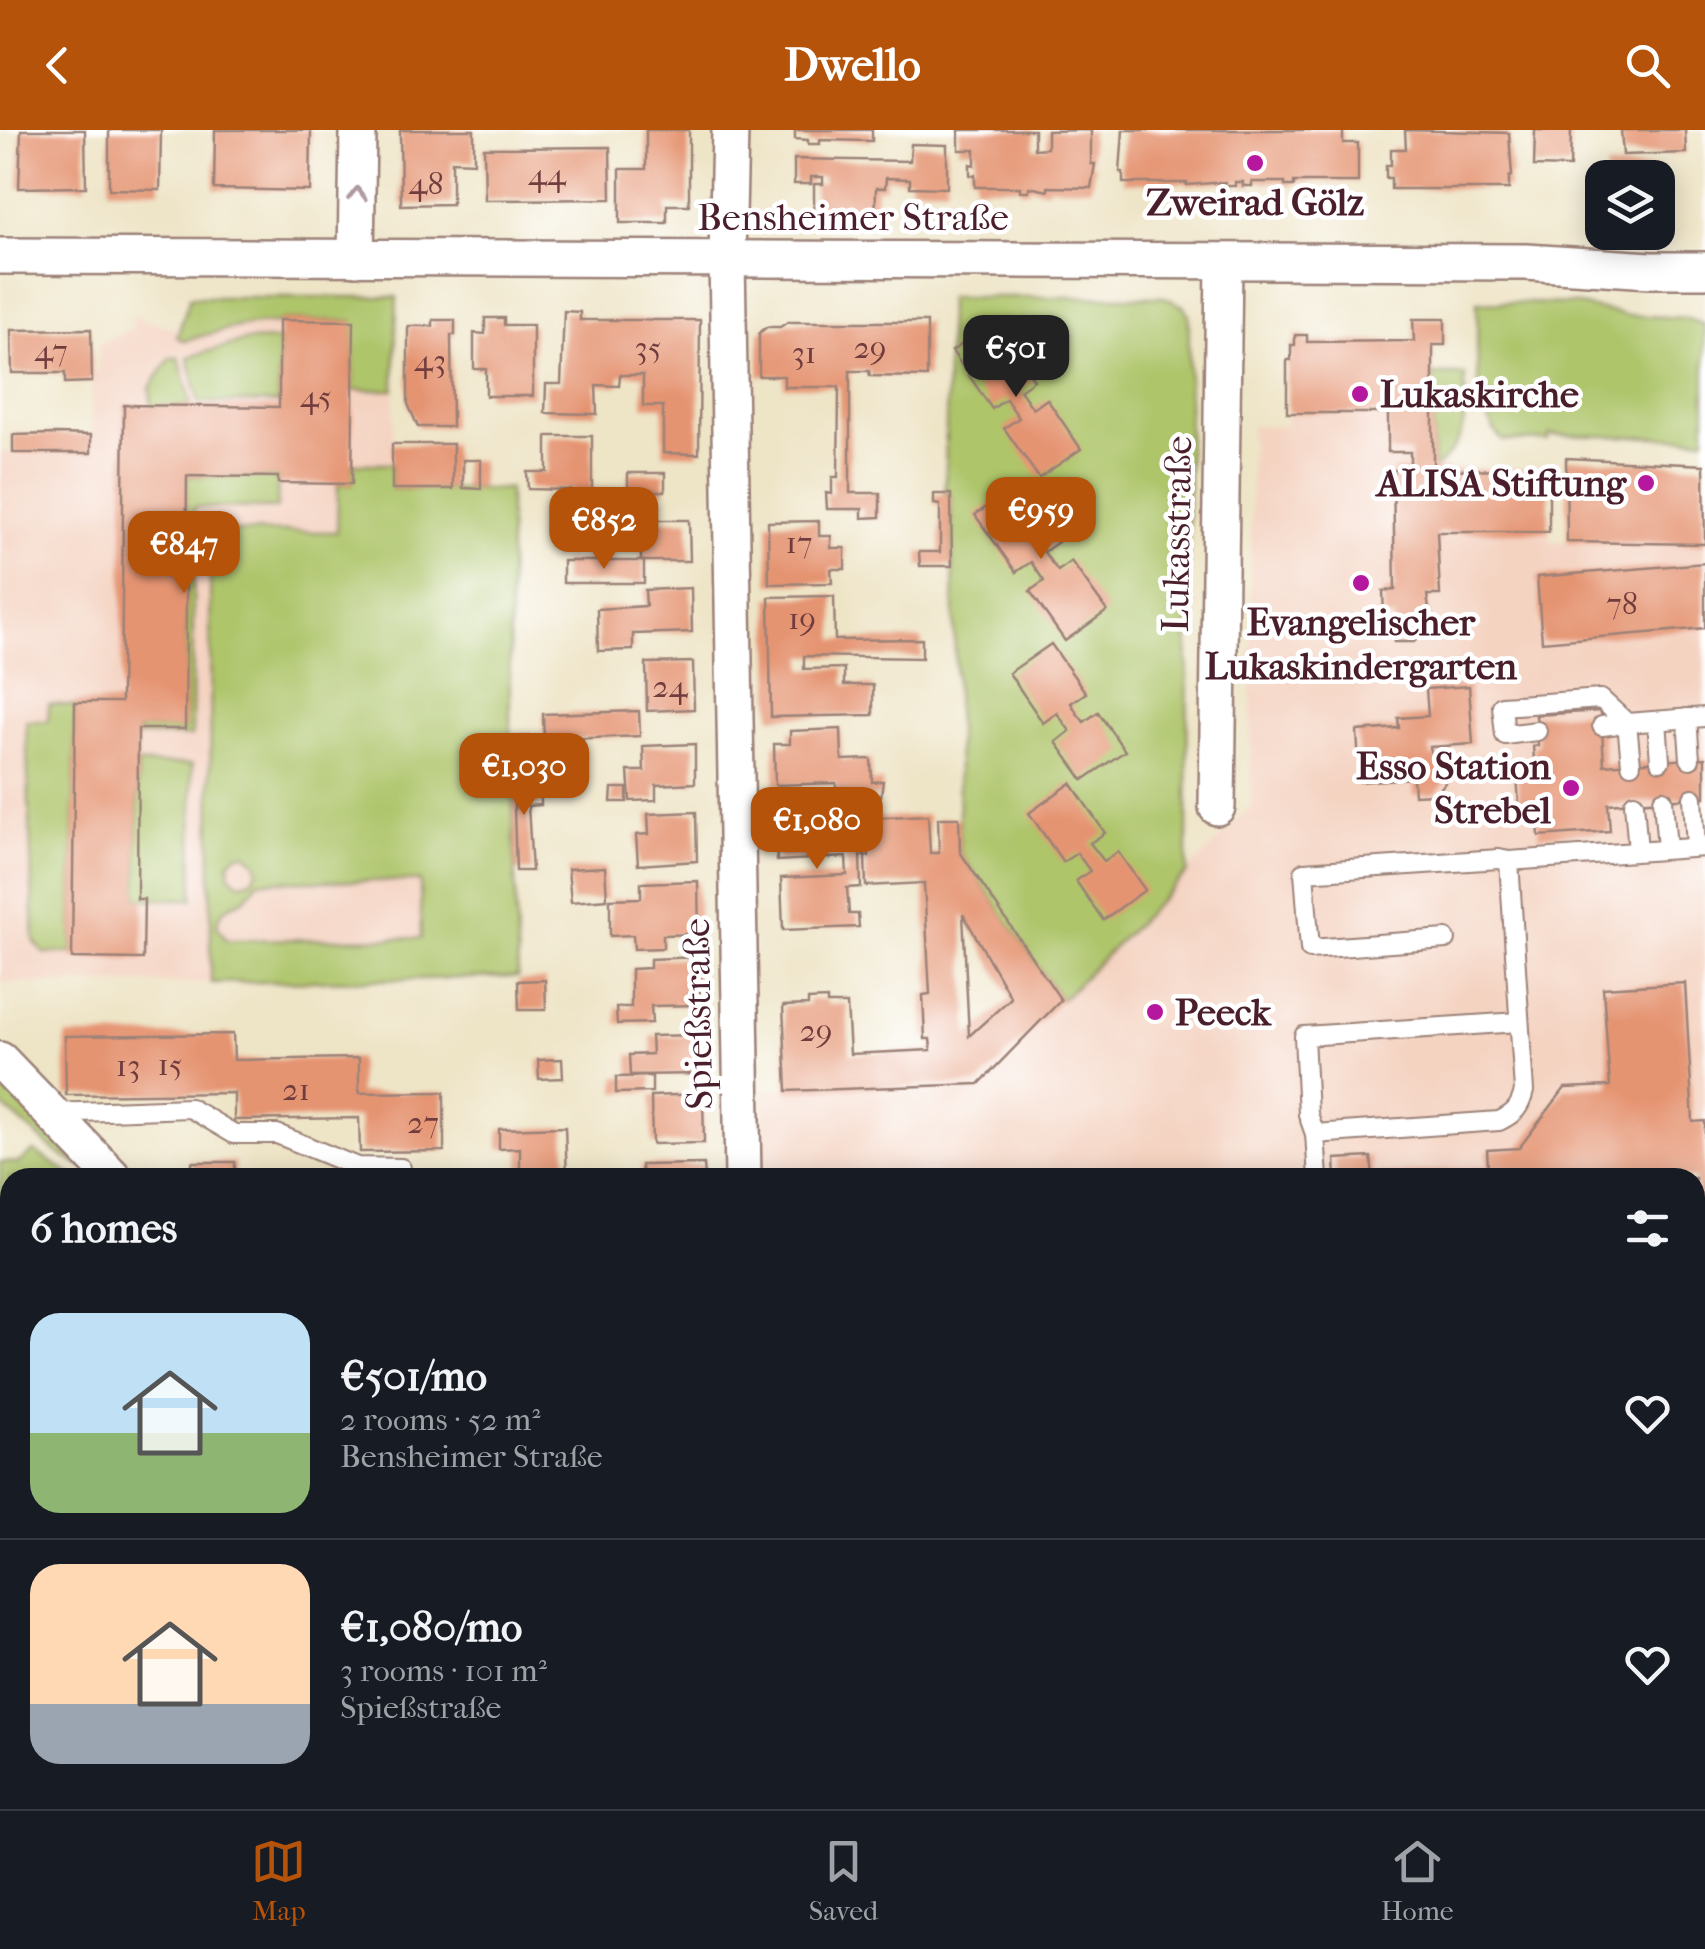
<!DOCTYPE html>
<html lang="en">
<head>
<meta charset="utf-8">
<style>
  body { margin:0; font-family:"IM FELL French Canon",serif; background:#242831; color:#f1f3f6; height:100vh; display:flex; flex-direction:column; font-size:38px; white-space:nowrap }
  * { box-sizing:border-box; margin:0 }
  p { font-size:32px; color:#9ea1a6 }
  .icon { flex:none; width:55px; height:55px; fill:none; stroke:currentColor; stroke-width:2; stroke-linecap:round; stroke-linejoin:round }
  .map { position:relative; flex:1; overflow:hidden }
  .sheet { position:absolute; left:0px; top:1038px; width:1705px; height:642px; display:flex; flex-direction:column; background:#171b24; border-radius:30px 30px 0 0; box-shadow:0 5px 25px #0003 }
  .sheet>* { flex:none }
  .tools { position:absolute; left:1585px; top:30px; display:grid; gap:20px }
  .tools a { display:grid; place-items:center; width:90px; height:90px; border-radius:20px; background:#171b24; box-shadow:0 5px 25px #0003; font-size:50px }
  .price { position:absolute; translate:-50% -85px; padding:0 22px; border-radius:20px; background:#b45309; color:#fff; font-size:32px; line-height:65px; filter:drop-shadow(0 2px 5px #0008) }
  .price::after { content:''; position:absolute; left:50%; top:60px; width:30px; height:22px; margin-left:-15px; background:inherit; clip-path:polygon(0 0,100% 0,50% 100%) }
  .price.active { background:#222; color:#fff }
  ul { padding:0; list-style:none }
  li { display:flex; align-items:center; gap:30px; height:250px; padding:0 30px }
  li+li { border-top:2px solid #363941 }
  li span { display:grid; place-items:center; flex:none; width:280px; height:200px; border-radius:30px; color:#555 }
  li>.icon { margin-inline-start:auto }
  span .icon { width:120px; height:120px; fill:#fffc; stroke-width:1 }
  li b { font-size:42px }
  h2 { display:flex; justify-content:space-between; align-items:center; height:120px; padding:0 30px; font-size:42px }
  header { display:flex; justify-content:space-between; align-items:center; height:130px; padding:0 30px; background:#b45309; color:#fff; font-size:45px; font-weight:800 }
  .tabs { display:flex; justify-content:space-around; align-items:center; height:140px; border-top:2px solid #363941; background:#171b24; font-size:28px; color:#9ea1a6 }
  .tabs a { display:grid; justify-items:center; gap:5px }
  .tabs .active { color:#b45309 }
  .map>svg:first-child { display:block }
</style>
</head>
<body>
<header><svg class="icon" aria-label="back" viewBox="0 0 24 24"><path d="M15 5l-7 7 7 7"/></svg>Dwello<svg class="icon" aria-label="search" viewBox="0 0 24 24"><circle cx="10" cy="10" r="6"/><path d="M15 15l6 6"/></svg></header>
<div class="map">
<svg width="1705" height="1679" viewBox="0 0 1705 1679">
  <rect width="100%" height="100%" fill="#fff"/>
  <filter id="ink" filterUnits="userSpaceOnUse"><feTurbulence type="fractalNoise" baseFrequency=".01" numOctaves="2"/><feDisplacementMap in="SourceGraphic" scale="20" xChannelSelector="R" yChannelSelector="G"/><feConvolveMatrix kernelMatrix="1 2 1 2 8 2 1 2 1" color-interpolation-filters="sRGB"/></filter>
  <filter id="wash" filterUnits="userSpaceOnUse"><feTurbulence type="fractalNoise" baseFrequency=".0048" numOctaves="4" result="noise"/><feDisplacementMap in="SourceGraphic" scale="40" xChannelSelector="R" yChannelSelector="G"/><feGaussianBlur stdDeviation="2.25" result="paint"/><feColorMatrix in="noise" values="0 0 0 0 0 0 0 0 0 0 0 0 0 0 0 0 0 1.4 0 .05"/><feComposite in="paint" operator="in"/></filter>
  <g filter="url(#wash)">
    <rect width="100%" height="100%" fill="#eee4c6"/>
    <g fill="#f4d3c1">
      <polygon points="190,167 397,167 392,358 509,359 510,585 518,847 195,853 0,853 0,322 91,322 92,241 98,241 98,215 134,197 132,186 178,199"/>
      <polygon points="1287,283 1388,283 1388,321 1410,322 1410,340 1544,339 1544,349 1549,350 1550,411 1705,414 1705,1468 1695,1478 1695,1048 765,1047 764,959 979,953 1251,677 1251,296 1286,296"/>
      <polygon points="0,1410 10,1421 10,1670 189,1670 186,1679 0,1679"/>
      <polygon points="1705,1622 1705,1679 1250,1679 1330,1670 1695,1670 1695,1623"/>
    </g>
    <g fill="#aec56a" stroke="#7c724a" stroke-width="2.5" fill-rule="evenodd">
      <path d="M 190,167 L 397,167 L 394,260 L 353,260 L 353,191 L 280,190 L 279,193 C 242,193 220,201 185,211 L 177,207 Z"/>
      <polygon points="948,167 1164,167 1183,176 1189,185 1187,743 1061,870 960,722 951,364 945,363"/>
      <path d="M 1477,172 L 1574,174 L 1625,185 L 1685,188 L 1705,195 L 1705,308 L 1549,305 L 1548,310 L 1503,311 C 1469,276 1479,218 1477,172 Z"/>
      <polygon points="279,210 278,273 199,272 188,227 244,211"/>
      <polygon points="170,228 179,228 191,273 187,276 151,276 150,258"/>
      <path d="M 1433,245 L 1465,245 C 1465,290 1469,310 1433,340 Z"/>
      <path d="M 352,334 L 392,334 L 392,359 L 509,359 L 510,585 L 518,847 L 211,853 L 210,401 L 337,402 L 338,354 L 352,354 ZM 245,723 L 256,732 L 258,739 L 252,750 L 240,753 L 230,745 L 229,733 L 238,724 ZM 258,751 L 420,751 L 421,808 L 227,810 L 217,796 C 221,773 233,778 247,766 C 252,762 255,756 258,751 Z"/>
      <polygon points="187,346 278,347 277,378 194,377 192,606 139,606 139,599 185,599"/>
      <polygon points="49,574 75,576 72,823 44,823 34,811 26,591 48,591"/>
      <polygon points="138,634 192,634 193,769 137,769"/>
      <polygon points="0,952 83,1038 56,1022 0,974"/>
      <polygon points="34,1021 74,1047 10,1048 10,1214 0,1203 0,1032 18,1033"/>
      <polygon points="0,1309 10,1324 10,1421 0,1410"/>
      <polygon points="189,1670 364,1670 376,1679 186,1679"/>
      <polygon points="600,1670 686,1670 680,1679 615,1679"/>
      <polygon points="709,1670 837,1670 824,1679 703,1679"/>
    </g>
    <g id="blocks">
      <g fill="#e59472" fill-rule="evenodd">
        <polygon points="21,0 85,0 86,57 19,58"/>
        <polygon points="109,0 161,0 160,60 109,59"/>
        <polygon points="215,0 311,0 310,61 214,59"/>
        <polygon points="400,0 474,0 474,32 452,31 452,74 401,75"/>
        <polygon points="646,0 689,0 689,75 667,75 667,93 620,93 620,39 646,39"/>
        <polygon points="795,0 872,0 872,11 820,10 820,14 808,14 808,10 795,9"/>
        <polygon points="959,0 1034,0 1034,19 1047,18 1047,1 1091,0 1091,34 1095,34 1091,58 1048,57 1048,61 1029,57 1029,61 1020,61 1020,57 975,57 975,45 970,45 970,34 975,35 975,20 959,20"/>
        <polygon points="1123,0 1343,0 1343,13 1358,13 1358,52 1294,52 1294,56 1285,56 1285,52 1252,52 1252,56 1243,56 1243,52 1235,52 1235,56 1225,56 1225,52 1187,55 1187,53 1123,53 1123,42 1120,42"/>
        <polygon points="1405,0 1509,3 1512,46 1509,47 1509,59 1391,59 1391,48 1386,48 1386,35 1391,35 1391,19 1406,19"/>
        <polygon points="1535,0 1571,0 1570,37 1534,36"/>
        <polygon points="1621,0 1685,0 1686,23 1623,25"/>
        <polygon points="911,14 947,15 947,58 910,57 910,49 886,48 885,58 876,58 875,95 814,94 814,54 823,54 823,47 811,47 811,54 794,54 794,29 910,31"/>
        <polygon points="610,17 611,69 485,70 484,18"/>
        <polygon points="1663,37 1662,98 1658,98 1658,48 1606,48 1606,38"/>
        <polygon points="564,181 580,182 580,190 700,190 699,324 663,323 663,276 643,276 643,245 620,245 619,256 596,255 597,284 545,283 546,254 561,254"/>
        <polygon points="485,188 504,188 504,195 533,195 533,266 486,266 486,239 474,239 474,203 485,204"/>
        <polygon points="1413,189 1445,189 1445,215 1433,215 1433,340 1544,339 1544,350 1549,350 1549,402 1437,402 1440,465 1427,465 1431,494 1414,512 1394,512 1394,488 1384,487 1383,461 1395,460 1393,340 1410,340 1410,322 1388,322 1388,283 1287,283 1287,230 1291,230 1291,215 1295,215 1295,205 1307,205 1307,212 1414,211"/>
        <polygon points="279,190 354,191 352,354 278,353 278,347 187,346 185,599 138,599 137,769 144,769 143,829 72,828 75,572 121,572 124,275 279,277"/>
        <polygon points="433,190 455,190 455,205 451,205 452,297 418,297 408,274 408,196 433,196"/>
        <polygon points="788,192 927,192 927,247 870,246 869,241 850,241 850,363 880,363 880,387 862,388 862,379 827,379 826,363 832,364 832,347 838,347 839,257 784,257 784,246 759,246 759,203 767,197 780,197"/>
        <polygon points="994,192 1034,250 1020,260 1033,279 1047,269 1081,319 1039,348 1004,298 1019,288 1006,269 992,279 952,221"/>
        <polygon points="91,199 92,252 65,253 65,243 12,243 11,200"/>
        <polygon points="57,304 91,305 91,323 13,323 13,305"/>
        <polygon points="547,306 592,306 592,360 625,360 625,380 572,380 571,360 528,359 527,342 547,342"/>
        <rect x="392" y="314" width="61" height="45"/>
        <polygon points="1566,328 1704,335 1705,414 1567,412"/>
        <polygon points="463,330 481,330 481,359 463,358"/>
        <rect x="628" y="343" width="37" height="18"/>
        <polygon points="1017,355 1058,412 1044,422 1051,432 1058,441 1071,431 1107,481 1065,511 1030,461 1044,451 1031,432 1016,442 975,385"/>
        <polygon points="934,364 951,364 952,436 920,436 919,422 940,422 940,375 934,374"/>
        <polygon points="640,390 689,390 690,431 641,431 641,420 600,420 600,394 640,395"/>
        <polygon points="819,391 819,406 831,406 831,418 845,418 845,439 831,439 832,453 769,454 768,392"/>
        <rect x="563" y="431" width="81" height="22"/>
        <polygon points="1705,433 1705,498 1542,512 1537,447"/>
        <polygon points="691,458 692,502 633,504 633,520 598,521 597,479 646,476 645,460"/>
        <polygon points="834,466 835,510 922,509 922,528 804,526 804,539 844,538 844,555 873,555 873,585 771,587 769,467"/>
        <polygon points="1051,514 1086,563 1071,573 1077,583 1084,592 1098,582 1125,621 1083,650 1056,612 1070,601 1057,583 1043,593 1009,543"/>
        <polygon points="693,532 694,579 647,581 646,533"/>
        <polygon points="1469,556 1473,614 1430,617 1431,626 1451,626 1452,644 1436,664 1414,665 1413,648 1360,652 1357,601 1399,598 1398,588 1428,586 1426,559"/>
        <polygon points="639,581 640,606 544,610 543,584"/>
        <polygon points="1601,581 1604,635 1705,628 1705,667 1608,674 1610,701 1539,706 1537,676 1519,677 1517,644 1535,643 1533,616 1538,616 1536,585"/>
        <polygon points="841,599 842,630 871,629 872,652 883,651 881,666 836,667 836,653 775,655 774,614 790,614 790,601"/>
        <polygon points="537,606 539,642 513,643 512,607"/>
        <polygon points="695,614 695,653 656,655 656,670 630,671 628,641 644,641 643,616"/>
        <polygon points="540,647 541,675 528,676 532,741 516,741 513,648"/>
        <polygon points="1071,653 1105,703 1090,713 1104,731 1118,722 1145,760 1103,790 1076,751 1090,741 1077,723 1063,732 1029,683"/>
        <polygon points="612,658 627,658 627,672 611,672"/>
        <polygon points="825,681 826,705 863,703 865,726 860,726 861,757 847,758 849,784 858,784 859,797 783,800 781,748 847,745 846,727 777,731 774,683"/>
        <polygon points="696,682 697,731 638,735 636,705 649,704 648,684"/>
        <path d="M 928,685 L 930,723 L 939,723 L 938,688 L 959,688 L 960,722 L 1061,870 L 979,954 L 787,961 L 783,876 L 808,875 L 808,870 L 827,869 L 827,874 L 847,874 L 850,924 L 931,920 L 930,909 L 925,909 L 923,865 L 930,864 L 924,753 L 866,756 L 865,726 L 869,726 L 868,688 ZM 963,784 L 1011,868 L 969,906 Z"/>
        <polygon points="605,737 607,769 571,772 568,739"/>
        <polygon points="698,751 699,804 663,805 663,818 634,819 633,805 610,806 610,769 641,768 641,753"/>
        <polygon points="699,827 701,875 651,876 652,893 617,894 616,877 631,877 631,839 650,838 650,829"/>
        <polygon points="545,850 546,880 519,880 518,851"/>
        <polygon points="1685,853 1693,992 1705,991 1702,1139 1695,1139 1695,1048 1377,1048 1377,1045 1488,1037 1487,1020 1519,1018 1565,958 1610,956 1603,858"/>
        <polygon points="233,904 234,930 359,928 359,963 444,962 444,1021 360,1022 359,988 234,990 234,963 66,965 65,906"/>
        <polygon points="701,905 702,944 630,945 629,925 652,924 651,906"/>
        <polygon points="562,929 563,948 539,949 538,930"/>
        <polygon points="652,946 652,962 616,963 616,947"/>
        <polygon points="703,964 704,1013 652,1014 651,966"/>
        <polygon points="565,997 567,1048 520,1048 520,1018 499,1019 499,999"/>
        <polygon points="1371,1027 1373,1048 1336,1048 1335,1029"/>
        <rect x="192" y="1032" width="43" height="16"/>
        <polygon points="704,1034 705,1048 642,1048 641,1035"/>
        <polygon points="1695,1424 1705,1439 1705,1453 1695,1460"/>
        <polygon points="0,1529 10,1529 10,1626 0,1625"/>
      </g>
    </g>
  </g>
  <g filter="url(#ink)">
    <use href="#blocks" fill-opacity="0" stroke="#9c8278" stroke-width="2.5"/>
    <g fill="none" stroke-linecap="round" stroke-linejoin="round">
      <defs>
        <g id="lane">
          <polyline points="1687,588 1690,629"/>
          <polyline points="1657,591 1660,631"/>
          <polyline points="1602,596 1627,593 1631,634"/>
          <polyline points="1537,601 1505,605 1502,576 1601,569 1627,593 1705,587"/>
          <polyline points="1693,668 1696,717"/>
          <polyline points="1663,670 1667,719"/>
          <polyline points="1634,673 1638,721"/>
          <polyline points="1446,809 1310,819 1304,742 1499,729 1509,731"/>
          <polyline points="52,983 190,978 234,1004 277,1004 357,1037 401,1038"/>
          <polyline points="1315,1004 1308,984 1304,906 1519,892"/>
          <path d="M 1318,1048 L 1315,1004 L 1499,991 C 1514,984 1520,978 1524,961 L 1509,731 L 1705,717"/>
          <polyline points="0,1655 10,1657"/>
        </g>
        <g id="street">
          <polyline points="730,0 727,129 743,1048"/>
          <polyline points="0,126 1526,132 1651,140 1705,140"/>
          <polyline points="356,128 358,0"/>
          <polyline points="1217,677 1224,132"/>
          <polyline points="0,930 114,1048"/>
        </g>
        <g id="secondary">
          <polyline points="1695,1539 1705,1535"/>
          <polyline points="894,1679 919,1670"/>
          <polyline points="1030,1679 1055,1670"/>
        </g>
        <g id="primary">
          <polyline points="0,1246 10,1259"/>
          <polyline points="445,1670 459,1679"/>
          <polyline points="563,1670 576,1679"/>
        </g>
      </defs>
      <use href="#lane" stroke="#9c8278" stroke-width="22"/>
      <use href="#street" stroke="#9c8278" stroke-width="40"/>
      <use href="#secondary" stroke="#9c8278" stroke-width="55"/>
      <use href="#primary" stroke="#9c8278" stroke-width="60"/>
      <use href="#lane" stroke="#fff" stroke-width="18"/>
      <use href="#street" stroke="#fff" stroke-width="35"/>
      <use href="#secondary" stroke="#fff" stroke-width="50"/>
      <use href="#primary" stroke="#fff" stroke-width="55"/>
    </g>
    <defs><path id="oneway-chevron" d="M-2-3.5L2.5 0L-2 3.5" fill="none" stroke-width="1.6" stroke-linecap="round" stroke-linejoin="round" transform="scale(2.5)"/></defs>
    <use stroke="#ae9aa0" href="#oneway-chevron" transform="translate(357 64) rotate(-89)"/>
  </g>
  <g fill="#b5179e" stroke="#fff" stroke-width="4">
    <circle cx="1255" cy="33" r="10"/>
    <circle cx="1360" cy="264" r="10"/>
    <circle cx="1646" cy="353" r="10"/>
    <circle cx="1361" cy="453" r="10"/>
    <circle cx="1571" cy="658" r="10"/>
    <circle cx="1155" cy="882" r="10"/>
  </g>
  <g text-anchor="middle" dominant-baseline="central" stroke-width="9" stroke-linejoin="round" paint-order="stroke">
    <g font-size="32" fill="#713c3d">
      <text x="547" y="44">44</text>
      <text x="426" y="53">48</text>
      <text x="648" y="217">35</text>
      <text x="870" y="217">29</text>
      <text x="51" y="220">47</text>
      <text x="804" y="222">31</text>
      <text x="430" y="230">43</text>
      <text x="316" y="266">45</text>
      <text x="799" y="412">17</text>
      <text x="1622" y="473">78</text>
      <text x="802" y="488">19</text>
      <text x="670" y="556">24</text>
      <text x="816" y="900">29</text>
      <text x="170" y="934">15</text>
      <text x="128" y="935">13</text>
      <text x="296" y="959">21</text>
      <text x="423" y="992">27</text>
    </g>
    <g font-size="38" font-weight="bold" fill="#4a1f2b" stroke="#fff">
      <text x="1255" y="72">Zweirad Gölz</text>
      <text x="1380" y="264" text-anchor="start">Lukaskirche</text>
      <text x="1626" y="353" text-anchor="end">ALISA Stiftung</text>
      <text x="1361" y="492">Evangelischer<tspan x="1361" dy="44">Lukaskindergarten</tspan></text>
      <text x="1551" y="636" text-anchor="end">Esso Station<tspan x="1551" dy="44">Strebel</tspan></text>
      <text x="1175" y="882" text-anchor="start">Peeck</text>
    </g>
    <g font-size="38" fill="#4a1f2b" stroke="#fff">
      <text x="853" y="87">Bensheimer Straße</text>
      <text transform="translate(1177 404) rotate(-89)">Lukasstraße</text>
      <text transform="translate(698 884) rotate(-91)">Spießstraße</text>
    </g>
  </g>
</svg>
<div class="tools">
<a><svg class="icon" aria-label="layers" viewBox="0 0 24 24"><path d="M12 4l9 5-9 5-9-5zM3 14l9 5 9-5"/></svg></a>
</div>
<b class="price active" style="left:1016px;top:270px">€501</b>
<b class="price" style="left:1041px;top:432px">€959</b>
<b class="price" style="left:604px;top:442px">€852</b>
<b class="price" style="left:184px;top:466px">€847</b>
<b class="price" style="left:524px;top:688px">€1,030</b>
<b class="price" style="left:817px;top:742px">€1,080</b>
<section class="sheet">
<h2>6 homes<svg class="icon" aria-label="filters" viewBox="0 0 24 24"><path d="M4 7h16M4 17h16"/><circle cx="9" cy="7" r="2"/><circle cx="15" cy="17" r="2"/></svg></h2>
<ul>
<li><span style="background:linear-gradient(#bfe0f5 60%,#8fb573 0)"><svg class="icon" aria-label="home" viewBox="0 0 24 24"><path d="M3 11l9-7 9 7M6 9v11h12V9"/></svg></span><div><b>€501/mo</b><p>2 rooms · 52 m²</p><p>Bensheimer Straße</p></div><svg class="icon" aria-label="heart" viewBox="0 0 24 24"><path d="M12 20l-8-8c-3-5 5-10 8-4 3-6 11-1 8 4z"/></svg></li>
<li><span style="background:linear-gradient(#ffd9b3 70%,#9aa5b1 0)"><svg class="icon" aria-label="home" viewBox="0 0 24 24"><path d="M3 11l9-7 9 7M6 9v11h12V9"/></svg></span><div><b>€1,080/mo</b><p>3 rooms · 101 m²</p><p>Spießstraße</p></div><svg class="icon" aria-label="heart" viewBox="0 0 24 24"><path d="M12 20l-8-8c-3-5 5-10 8-4 3-6 11-1 8 4z"/></svg></li>
</ul>
</section>
</div>
<nav class="tabs">
<a class="active"><svg class="icon" aria-label="map" viewBox="0 0 24 24"><path d="M3 6l6-2 6 2 6-2v14l-6 2-6-2-6 2zM9 4v14M15 6v14"/></svg>Map</a>
<a><svg class="icon" aria-label="saved" viewBox="0 0 24 24"><path d="M7 4h10v16l-5-4-5 4z"/></svg>Saved</a>
<a><svg class="icon" aria-label="home" viewBox="0 0 24 24"><path d="M3 11l9-7 9 7M6 9v11h12V9"/></svg>Home</a>
</nav>
</body>
</html>
